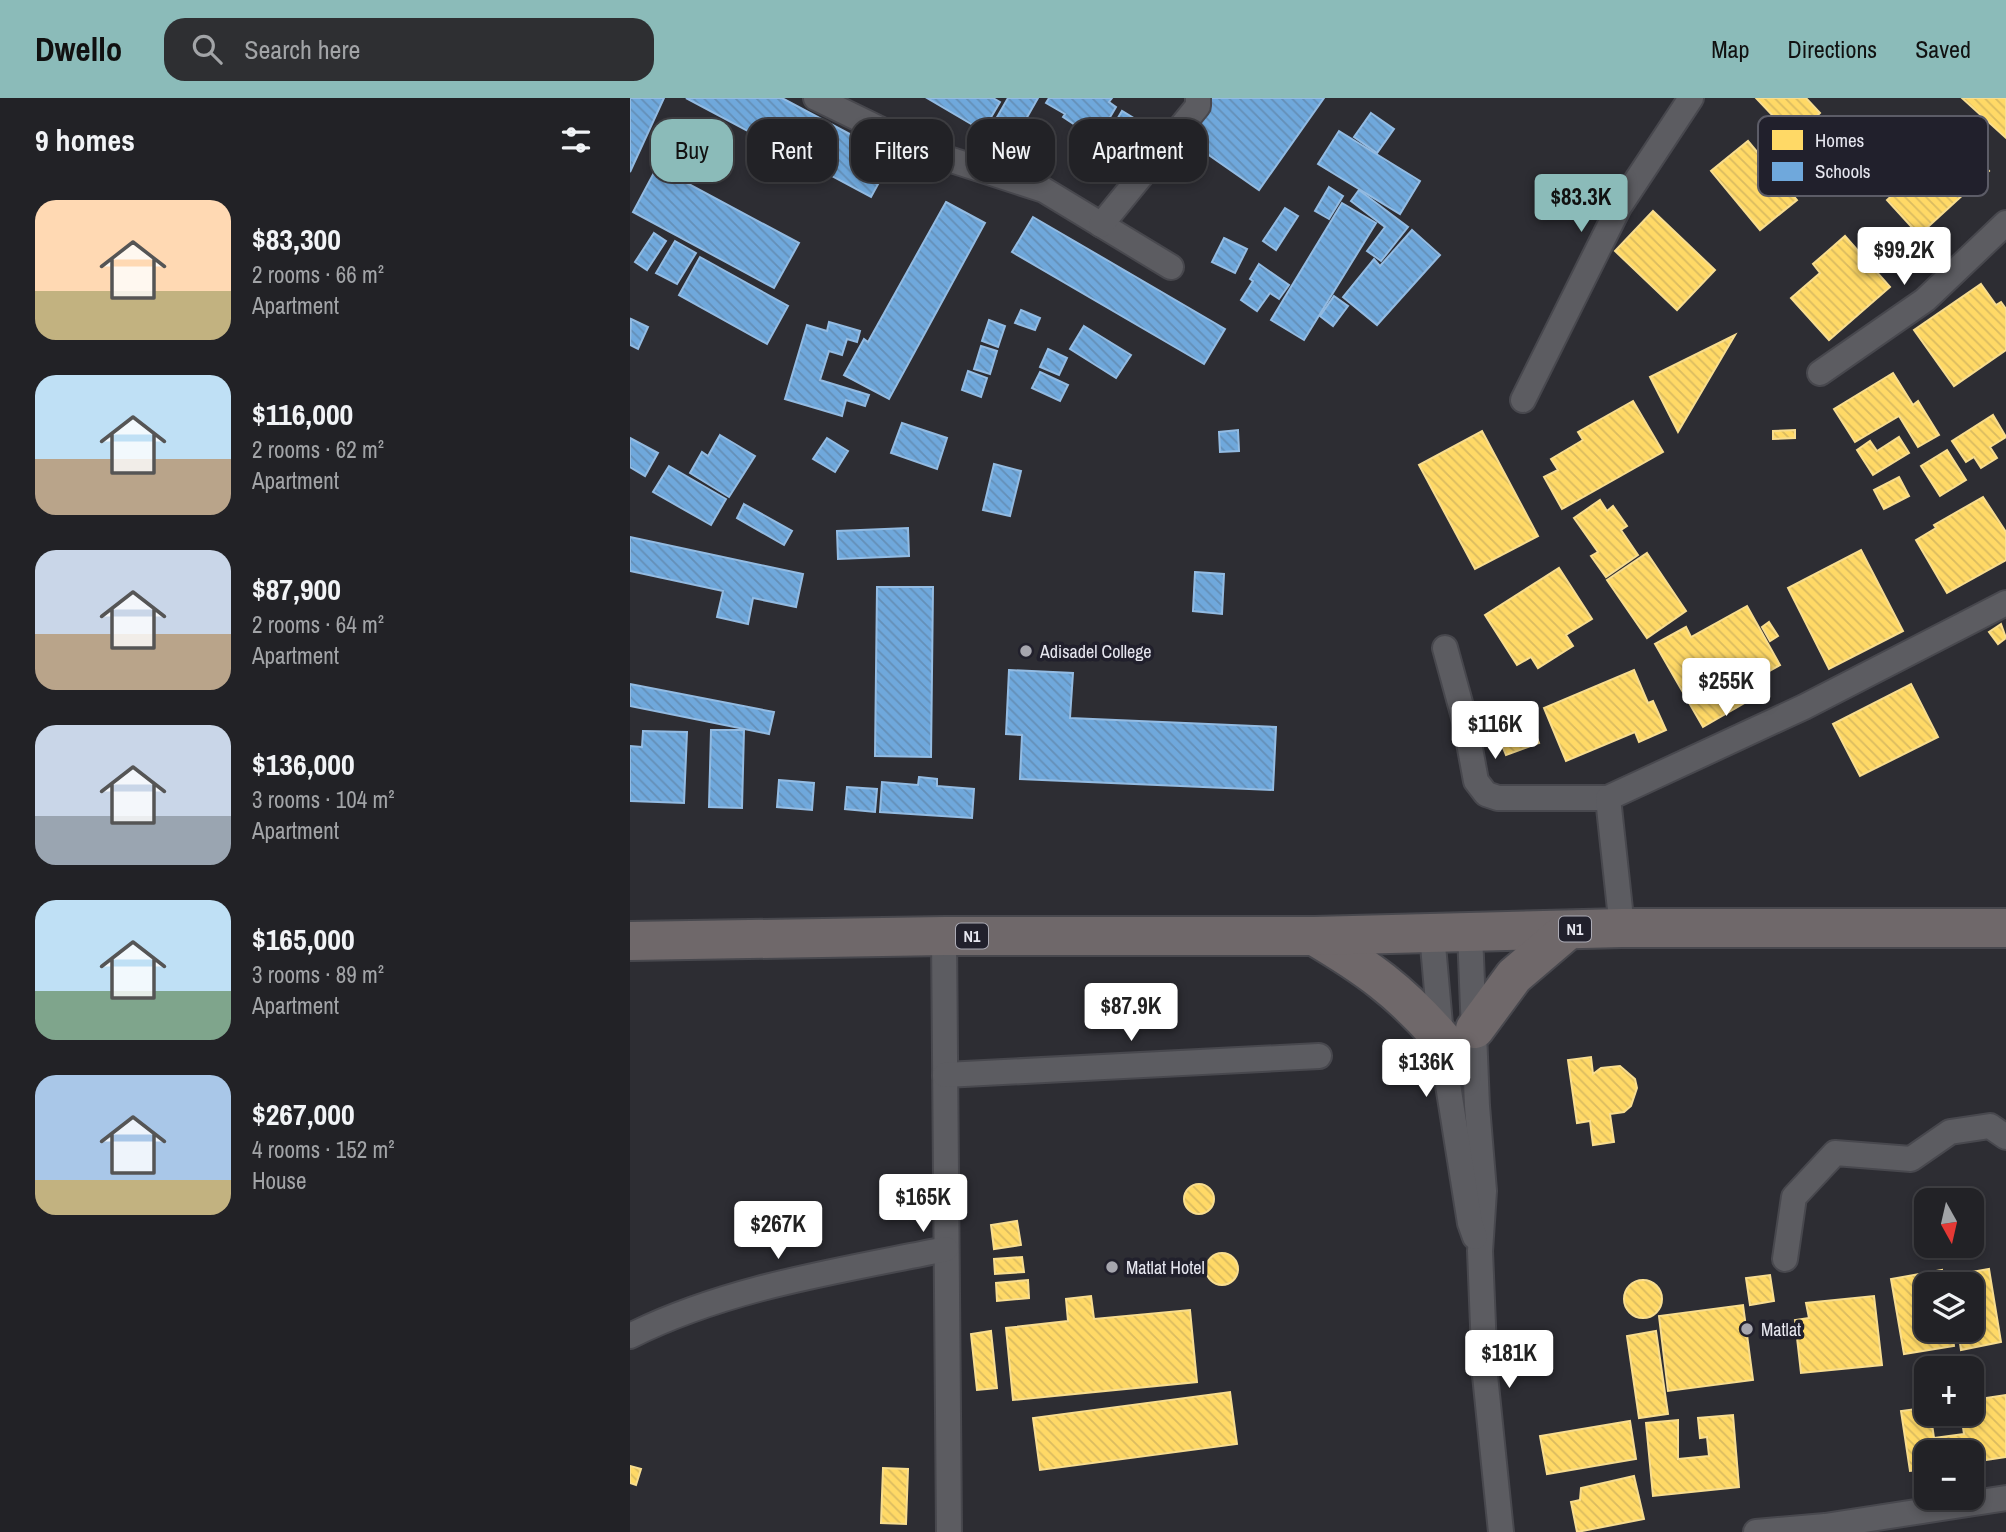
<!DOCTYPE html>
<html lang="en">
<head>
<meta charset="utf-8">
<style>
  body { margin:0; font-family:"Archivo Narrow",sans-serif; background:#2e2f32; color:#f1f3f6; height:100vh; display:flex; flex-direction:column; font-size:26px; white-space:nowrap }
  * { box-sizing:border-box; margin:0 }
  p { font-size:23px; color:#a2a4a7 }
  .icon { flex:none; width:38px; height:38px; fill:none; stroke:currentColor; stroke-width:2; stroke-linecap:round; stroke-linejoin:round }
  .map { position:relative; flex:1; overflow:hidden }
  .side { display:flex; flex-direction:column; background:#222226; width:630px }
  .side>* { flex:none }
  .top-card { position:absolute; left:21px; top:21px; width:665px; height:63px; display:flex; gap:14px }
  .needle { width:46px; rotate:172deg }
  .tools { position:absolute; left:1284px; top:1090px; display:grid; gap:14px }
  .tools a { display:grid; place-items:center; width:70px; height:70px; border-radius:14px; background:#222226; box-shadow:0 4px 10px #0003,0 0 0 2px #3f3f43; font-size:35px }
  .price { position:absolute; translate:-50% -60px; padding:0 16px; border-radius:7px; background:#fff; color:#222; font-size:23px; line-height:46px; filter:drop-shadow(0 2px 4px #0008) }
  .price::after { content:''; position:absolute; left:50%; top:42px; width:21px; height:16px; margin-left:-10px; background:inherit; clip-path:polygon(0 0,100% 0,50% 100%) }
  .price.on { background:#8bbbb9; color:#111 }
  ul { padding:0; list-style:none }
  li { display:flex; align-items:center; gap:21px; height:175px; padding:0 35px }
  li span { display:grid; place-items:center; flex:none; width:196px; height:140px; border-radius:21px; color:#555 }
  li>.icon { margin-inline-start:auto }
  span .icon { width:84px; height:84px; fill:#fffc; stroke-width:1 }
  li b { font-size:30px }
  h2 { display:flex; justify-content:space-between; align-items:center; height:84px; padding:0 35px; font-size:30px }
  .tag { padding:0 24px; border-radius:21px; background:#222226; box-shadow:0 4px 10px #0003,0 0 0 2px #3f3f43; font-size:24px; line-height:63px }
  .tag.on { background:#8bbbb9; color:#111 }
  header { display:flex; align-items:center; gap:42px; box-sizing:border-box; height:98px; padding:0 35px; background:#8bbbb9; color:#111 }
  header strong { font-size:33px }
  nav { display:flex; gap:38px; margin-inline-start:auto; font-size:24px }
  .search { width:490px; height:63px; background:#2e2f32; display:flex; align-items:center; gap:18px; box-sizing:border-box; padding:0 24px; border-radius:21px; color:#a2a4a7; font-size:26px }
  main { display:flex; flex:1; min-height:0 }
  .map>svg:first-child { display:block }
</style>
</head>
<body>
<header>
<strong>Dwello</strong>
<div class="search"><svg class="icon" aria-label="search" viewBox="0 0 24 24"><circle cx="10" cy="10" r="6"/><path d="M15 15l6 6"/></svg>Search here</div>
<nav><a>Map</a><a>Directions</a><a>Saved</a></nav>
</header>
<main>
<section class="side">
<h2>9 homes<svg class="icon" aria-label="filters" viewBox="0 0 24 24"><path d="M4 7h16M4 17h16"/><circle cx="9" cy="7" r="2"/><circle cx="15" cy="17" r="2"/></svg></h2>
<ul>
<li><span style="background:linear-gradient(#ffd9b3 65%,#c2b280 0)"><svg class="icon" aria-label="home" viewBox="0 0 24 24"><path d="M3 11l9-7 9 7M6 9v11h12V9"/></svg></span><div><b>$83,300</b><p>2 rooms · 66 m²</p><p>Apartment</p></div></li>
<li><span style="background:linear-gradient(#bfe0f5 60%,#b9a48a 0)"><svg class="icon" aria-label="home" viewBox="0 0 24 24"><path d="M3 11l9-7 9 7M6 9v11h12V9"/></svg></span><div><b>$116,000</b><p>2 rooms · 62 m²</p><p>Apartment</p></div></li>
<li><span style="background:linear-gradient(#c9d6e8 60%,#b9a48a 0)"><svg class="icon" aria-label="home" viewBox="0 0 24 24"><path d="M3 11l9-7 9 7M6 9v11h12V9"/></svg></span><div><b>$87,900</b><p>2 rooms · 64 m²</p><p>Apartment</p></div></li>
<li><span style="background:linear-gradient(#c9d6e8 65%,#9aa5b1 0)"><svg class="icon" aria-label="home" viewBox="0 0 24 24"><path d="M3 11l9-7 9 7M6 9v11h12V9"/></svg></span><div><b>$136,000</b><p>3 rooms · 104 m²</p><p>Apartment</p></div></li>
<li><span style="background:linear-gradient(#bfe0f5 65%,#7fa58c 0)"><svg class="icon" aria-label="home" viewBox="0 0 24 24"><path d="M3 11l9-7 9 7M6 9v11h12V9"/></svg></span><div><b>$165,000</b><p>3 rooms · 89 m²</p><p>Apartment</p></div></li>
<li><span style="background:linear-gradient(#a9c7e8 75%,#c2b280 0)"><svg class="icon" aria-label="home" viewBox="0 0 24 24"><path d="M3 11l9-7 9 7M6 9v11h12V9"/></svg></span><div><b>$267,000</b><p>4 rooms · 152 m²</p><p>House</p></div></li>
</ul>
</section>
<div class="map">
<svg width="1376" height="1434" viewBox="0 0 1376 1434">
  <defs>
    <pattern id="homes-back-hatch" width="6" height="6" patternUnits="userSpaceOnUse" patternTransform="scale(1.75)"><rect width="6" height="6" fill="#ffd966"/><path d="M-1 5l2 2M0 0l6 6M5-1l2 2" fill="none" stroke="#dabb60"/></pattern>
    <pattern id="schools-back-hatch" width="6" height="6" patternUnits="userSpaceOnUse" patternTransform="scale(1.75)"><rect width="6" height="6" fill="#6fa8dc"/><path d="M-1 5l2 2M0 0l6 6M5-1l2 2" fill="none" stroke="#648fb7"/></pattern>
  </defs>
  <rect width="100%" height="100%" fill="#2d2d33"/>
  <g fill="url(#homes-back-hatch)" stroke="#f8dd8f" stroke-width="2">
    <polygon points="1126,0 1176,0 1190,15 1164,40"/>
    <polygon points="1332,0 1376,0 1376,40"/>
    <polygon points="1327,38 1359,73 1289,137 1257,102"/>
    <polygon points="1118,43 1167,102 1130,132 1081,73"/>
    <polygon points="1023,113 1085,172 1047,212 985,153"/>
    <polygon points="1215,138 1260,189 1199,242 1161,200 1190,175 1183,166"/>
    <polygon points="1351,186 1366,207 1371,204 1376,211 1376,252 1324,288 1284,232"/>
    <polygon points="1105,237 1048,334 1020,279"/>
    <polygon points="1263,275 1283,307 1288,303 1309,337 1288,349 1269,318 1225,344 1204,311"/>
    <polygon points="1003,303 1033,354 932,411 914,379 928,372 921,361 953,342 948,334"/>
    <polygon points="1363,317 1376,339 1360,349 1367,360 1351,370 1344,359 1336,364 1322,343"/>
    <polygon points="1165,332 1165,340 1143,341 1143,333"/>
    <polygon points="852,333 908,438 845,471 789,367"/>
    <polygon points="1269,339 1279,355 1243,377 1227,352 1240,343 1247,353"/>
    <polygon points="1317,352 1336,382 1310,398 1291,368"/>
    <polygon points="1269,379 1279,398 1254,411 1244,392"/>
    <polygon points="1353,399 1376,434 1376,462 1317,495 1286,442 1306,430 1304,427"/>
    <polygon points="970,402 977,413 983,408 997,428 991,432 1008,457 976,479 961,458 968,454 944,420"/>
    <polygon points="1231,452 1273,533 1199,571 1158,490"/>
    <polygon points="1017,455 1056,513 1017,540 977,482"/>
    <polygon points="929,470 962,521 936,537 943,548 908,570 901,559 887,567 855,517"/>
    <polygon points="1117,508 1150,567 1109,590 1116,604 1073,629 1025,546 1056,529 1061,539"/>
    <polygon points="1139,524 1148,538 1140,543 1132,529"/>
    <polygon points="1371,526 1376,540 1368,546 1359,534"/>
    <polygon points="1004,572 1018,605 1023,603 1036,632 1009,644 1005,634 936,663 914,610"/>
    <polygon points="1281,586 1308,639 1230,678 1203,626"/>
    <polygon points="902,627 909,645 876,657 869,640"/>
    <polygon points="961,959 963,976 971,970 990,968 1005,981 1007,990 1001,1008 994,1014 980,1016 984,1044 963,1047 960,1023 947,1025 938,962"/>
    <circle cx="569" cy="1101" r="15"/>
    <polygon points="387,1123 391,1147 364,1151 361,1127"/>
    <circle cx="592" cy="1171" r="16"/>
    <polygon points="392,1159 394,1174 365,1176 364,1161"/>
    <polygon points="1359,1171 1371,1244 1331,1252 1328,1232 1342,1232 1342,1186 1320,1186 1319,1178"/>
    <polygon points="1312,1172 1314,1186 1297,1186 1297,1232 1322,1232 1324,1248 1274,1256 1261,1181"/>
    <polygon points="1140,1177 1144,1203 1120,1207 1116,1180"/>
    <polygon points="398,1182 399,1200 367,1203 366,1185"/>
    <circle cx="1013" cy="1201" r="19"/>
    <polygon points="461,1198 464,1221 560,1212 567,1284 383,1302 376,1230 438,1223 436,1201"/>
    <polygon points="1244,1198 1252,1267 1171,1275 1165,1222 1179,1220 1176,1205"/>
    <polygon points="1113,1207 1123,1282 1038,1293 1029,1218"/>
    <polygon points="361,1233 367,1290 347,1292 341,1236"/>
    <polygon points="1026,1233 1038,1316 1009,1320 997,1238"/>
    <polygon points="600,1294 607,1346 410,1372 403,1320"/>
    <polygon points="1376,1297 1376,1359 1342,1364 1342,1354 1297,1354 1297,1371 1280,1373 1271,1313 1293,1310 1295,1319 1301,1319 1304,1340 1334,1336 1331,1316 1342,1316 1342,1302"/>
    <polygon points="1103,1317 1109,1389 1023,1398 1016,1325 1048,1322 1048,1361 1079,1358 1077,1339 1070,1340 1068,1320"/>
    <polygon points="1000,1323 1006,1361 917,1376 910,1338"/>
    <polygon points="0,1368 11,1371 6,1387 0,1385"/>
    <polygon points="253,1370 278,1371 276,1426 251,1425"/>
    <polygon points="1004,1378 1014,1421 947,1434 941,1404 950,1402 951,1390"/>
  </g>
  <g fill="url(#schools-back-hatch)" stroke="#93bbe2" stroke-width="2">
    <polygon points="0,0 34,0 0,74"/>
    <polygon points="56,0 152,0 263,59 241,99"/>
    <polygon points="297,0 363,0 370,4 353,33"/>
    <polygon points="378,0 408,0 374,60 351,47"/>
    <polygon points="419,0 482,0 479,4 486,9 476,26 482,30 492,13 507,22 486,54 443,31 445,27 433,19 435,16 416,5"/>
    <polygon points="580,0 694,0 629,92 553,39"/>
    <polygon points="741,15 764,31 747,55 724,39"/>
    <polygon points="709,33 790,83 770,116 688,66"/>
    <polygon points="27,69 169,145 144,190 3,114"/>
    <polygon points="699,89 713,98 699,121 685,113"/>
    <polygon points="729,92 778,129 751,163 737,153 755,129 721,103"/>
    <polygon points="316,104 355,125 259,301 214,277 234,241 238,244"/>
    <polygon points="712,105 746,125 674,242 641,222"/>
    <polygon points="655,110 668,118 646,152 633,143"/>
    <polygon points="403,119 595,231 574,266 382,154"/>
    <polygon points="782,132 810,157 747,227 713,199 744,161 750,168"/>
    <polygon points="24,135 36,143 17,172 5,164"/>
    <polygon points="594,140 617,151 605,175 582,164"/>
    <polygon points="45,143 66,155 47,186 26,175"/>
    <polygon points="70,159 158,208 137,246 49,197"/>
    <polygon points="629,166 659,187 649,201 640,195 627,213 611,202 623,183 620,181"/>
    <polygon points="704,198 718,208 703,228 690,218"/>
    <polygon points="391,212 410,220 405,232 385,225"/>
    <polygon points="1,221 18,229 8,251 0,247"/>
    <polygon points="359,222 375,228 368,249 352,243"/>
    <polygon points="199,224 230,233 227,244 217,241 212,257 199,253 190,282 239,297 235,308 216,302 212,318 155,301 177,227 197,233"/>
    <polygon points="454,228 501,257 486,280 440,251"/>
    <polygon points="351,248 367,253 360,276 344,271"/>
    <polygon points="418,251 437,260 429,277 410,269"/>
    <polygon points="338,273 357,280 351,299 332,292"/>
    <polygon points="410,274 438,287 430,303 402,290"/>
    <polygon points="272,325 317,340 307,371 261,355"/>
    <polygon points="608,332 609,353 590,354 589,334"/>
    <polygon points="90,337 125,358 99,399 60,375 72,354 78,358"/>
    <polygon points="0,340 28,355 15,378 0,369"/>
    <polygon points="197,340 218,353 205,374 183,361"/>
    <polygon points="364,366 391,373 380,418 353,412"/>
    <polygon points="39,368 96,401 81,427 23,394"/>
    <polygon points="114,406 162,433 154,447 107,420"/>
    <polygon points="278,430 279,458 208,461 207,433"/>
    <polygon points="0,439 173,476 166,509 123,500 118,526 87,519 93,493 0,473"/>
    <polygon points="565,474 594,476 592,516 563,513"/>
    <polygon points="247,489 303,489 301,659 245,658"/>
    <polygon points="379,572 443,575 440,620 646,629 643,692 390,681 392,637 376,636"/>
    <polygon points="0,586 144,614 139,636 0,608"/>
    <polygon points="81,632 114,632 112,710 79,709"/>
    <polygon points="13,633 57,634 54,705 0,703 0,648 12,649"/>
    <polygon points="289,679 307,681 307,688 344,691 342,720 250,714 252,684 288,687"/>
    <polygon points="149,682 184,685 182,712 147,709"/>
    <polygon points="217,689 247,691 245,714 215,711"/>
  </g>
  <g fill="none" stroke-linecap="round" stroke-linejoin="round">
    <defs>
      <g id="minor">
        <polyline points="186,0 297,54 414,92 541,169"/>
        <polyline points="471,127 568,8 568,0"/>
        <polyline points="1190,275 1295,202 1376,125"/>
        <polyline points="893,302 989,109 1061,0"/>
        <polyline points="815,550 835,623 846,683 856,696 868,700 978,700"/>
        <polyline points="992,830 978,700 1174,609 1376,505"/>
        <polyline points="840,835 847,1008 854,1093 850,1153 855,1277 871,1434"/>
        <polyline points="802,836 812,949 840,1125 845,1139"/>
        <polyline points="314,838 319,1434"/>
        <polyline points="315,977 689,958"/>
        <polyline points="1155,1161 1164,1099 1205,1055 1281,1061 1320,1034 1360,1028 1376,1039"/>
        <path d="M 0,1238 C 98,1189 209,1173 316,1151"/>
        <polyline points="1126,1434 1195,1428 1376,1400"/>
      </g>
      <g id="trunk">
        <path d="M 684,838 C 738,870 770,893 811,940"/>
        <polyline points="0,843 314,838 684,838 992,830 1376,830"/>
        <polyline points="845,931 884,878 938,832"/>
      </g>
    </defs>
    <use href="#minor" stroke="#48484e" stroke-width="28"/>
    <use href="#trunk" stroke="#48484e" stroke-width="42"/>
    <use href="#minor" stroke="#5c5c61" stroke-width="24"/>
    <use href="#trunk" stroke="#6f686a" stroke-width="38"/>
  </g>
  <g fill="#a6a6ae" stroke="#21202c" stroke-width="2.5">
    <circle cx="396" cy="553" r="7"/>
    <circle cx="482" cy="1169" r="7"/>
    <circle cx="1117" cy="1231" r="7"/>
  </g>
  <g text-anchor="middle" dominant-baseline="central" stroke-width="7" stroke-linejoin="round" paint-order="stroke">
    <g fill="#21202c" stroke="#acabb5" stroke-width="2">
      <rect x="929" y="818.5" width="32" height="25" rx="5"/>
      <rect x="326" y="825.5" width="32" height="25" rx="5"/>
    </g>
    <g font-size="16" font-weight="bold" fill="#e7e7f0">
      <text x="945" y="831">N1</text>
      <text x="342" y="838">N1</text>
    </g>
    <g font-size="18" fill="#e7e7f0" stroke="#21202c" text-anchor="start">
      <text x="410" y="553">Adisadel College</text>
      <text x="496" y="1169">Matlat Hotel</text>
      <text x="1131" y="1231">Matlat</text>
    </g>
  </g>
  <rect x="1128" y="18" width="230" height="80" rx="10" fill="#21202c" stroke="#5c5c67" stroke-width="2"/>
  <rect x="1142" y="32" width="31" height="20" fill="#ffd966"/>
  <rect x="1142" y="64" width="31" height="19" fill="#6fa8dc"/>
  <g font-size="19" fill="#e7e7f0">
    <text x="1185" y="49">Homes</text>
    <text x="1185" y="80">Schools</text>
  </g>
</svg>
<div class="tools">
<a><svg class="needle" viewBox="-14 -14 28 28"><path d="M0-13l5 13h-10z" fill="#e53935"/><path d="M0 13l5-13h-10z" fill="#a2a4a7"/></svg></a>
<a><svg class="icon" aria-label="layers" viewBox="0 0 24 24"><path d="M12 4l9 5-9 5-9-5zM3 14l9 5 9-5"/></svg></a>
<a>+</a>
<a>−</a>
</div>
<b class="price on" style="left:951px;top:136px">$83.3K</b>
<b class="price" style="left:1274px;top:189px">$99.2K</b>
<b class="price" style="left:1096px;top:620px">$255K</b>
<b class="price" style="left:865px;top:663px">$116K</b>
<b class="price" style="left:501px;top:945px">$87.9K</b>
<b class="price" style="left:796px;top:1001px">$136K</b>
<b class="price" style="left:293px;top:1136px">$165K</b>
<b class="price" style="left:148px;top:1163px">$267K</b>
<b class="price" style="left:879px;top:1292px">$181K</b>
<div class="top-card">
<a class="tag on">Buy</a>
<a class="tag">Rent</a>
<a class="tag">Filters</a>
<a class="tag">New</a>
<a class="tag">Apartment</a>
</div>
</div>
</main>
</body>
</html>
